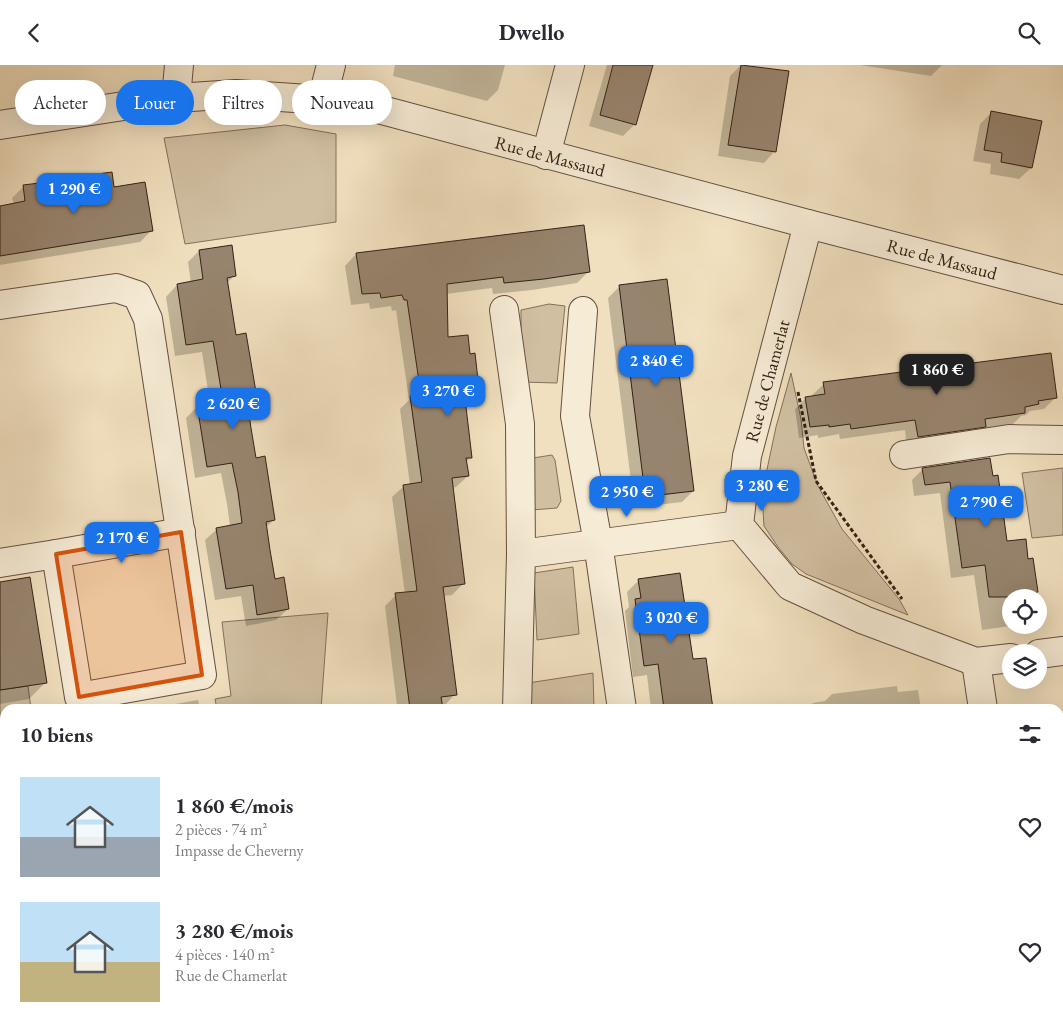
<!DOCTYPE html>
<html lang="fr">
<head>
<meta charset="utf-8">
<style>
  body { margin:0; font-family:"EB Garamond",serif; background:#f2f2f3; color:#2b2b33; height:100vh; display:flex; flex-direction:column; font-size:19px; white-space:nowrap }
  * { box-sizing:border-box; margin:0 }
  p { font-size:16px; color:#7c7c81 }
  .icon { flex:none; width:28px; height:28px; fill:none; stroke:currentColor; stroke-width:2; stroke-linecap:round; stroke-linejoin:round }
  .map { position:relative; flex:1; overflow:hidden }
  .side { position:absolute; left:0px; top:639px; width:1064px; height:321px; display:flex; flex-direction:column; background:#fff; border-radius:15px 15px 0 0; box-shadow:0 5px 20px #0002 }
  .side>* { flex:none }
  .hud { position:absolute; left:15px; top:15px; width:500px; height:45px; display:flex; gap:10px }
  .tools { position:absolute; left:1002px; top:524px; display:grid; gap:10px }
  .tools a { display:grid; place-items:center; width:45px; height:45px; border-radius:50%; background:#fff; box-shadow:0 5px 20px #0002; font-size:25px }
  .price { position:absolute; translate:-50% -42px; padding:0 11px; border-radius:10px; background:#1a73e8; color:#fff; font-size:16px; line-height:32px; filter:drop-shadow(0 1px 2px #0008) }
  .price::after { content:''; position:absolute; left:50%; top:30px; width:15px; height:11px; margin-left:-8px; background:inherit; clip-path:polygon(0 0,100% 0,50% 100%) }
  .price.selected { background:#222; color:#fff }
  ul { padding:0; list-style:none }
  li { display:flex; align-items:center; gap:15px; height:125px; padding:0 20px }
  li span { display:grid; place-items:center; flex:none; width:140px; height:100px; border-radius:0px; color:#555 }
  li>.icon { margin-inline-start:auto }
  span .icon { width:60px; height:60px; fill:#fffc; stroke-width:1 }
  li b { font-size:21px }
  h2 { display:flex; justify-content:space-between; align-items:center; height:60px; padding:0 20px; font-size:21px }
  .tag { padding:0 18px; border-radius:22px; background:#fff; box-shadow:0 5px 20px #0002; font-size:18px; line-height:45px }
  .tag.selected { background:#1a73e8; color:#fff }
  header { display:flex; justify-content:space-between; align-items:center; height:65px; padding:0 20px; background:#fff; font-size:22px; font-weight:700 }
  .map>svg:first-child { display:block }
</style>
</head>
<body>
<header><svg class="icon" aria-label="back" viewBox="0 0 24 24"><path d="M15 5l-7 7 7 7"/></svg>Dwello<svg class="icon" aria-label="search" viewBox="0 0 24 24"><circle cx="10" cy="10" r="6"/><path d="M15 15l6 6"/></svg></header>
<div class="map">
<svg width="1063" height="959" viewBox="0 0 1063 959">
  <rect width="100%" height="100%" fill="#f1e0bf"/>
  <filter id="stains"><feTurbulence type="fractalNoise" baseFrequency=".004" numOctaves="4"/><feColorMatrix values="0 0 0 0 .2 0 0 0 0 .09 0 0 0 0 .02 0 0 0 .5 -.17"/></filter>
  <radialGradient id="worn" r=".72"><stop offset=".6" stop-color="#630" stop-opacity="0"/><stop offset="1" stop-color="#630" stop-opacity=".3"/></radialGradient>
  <g fill="#d1bfa2" stroke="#83705c">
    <polygon points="285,60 336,69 336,157 185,179 164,73"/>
    <polygon points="549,239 565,241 557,318 521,317 521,245"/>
    <polygon points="791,308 801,354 804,383 818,421 842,464 899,534 908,550 806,509 792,499 778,482 764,461 762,428 776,362"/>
    <polygon points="552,390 555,395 561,436 557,443 532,445 533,393"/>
    <polygon points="1063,403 1063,470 1032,473 1022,408"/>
    <polygon points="573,502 579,569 537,575 534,508"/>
    <polygon points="328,548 321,644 217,644 215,634 231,631 222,557"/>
    <polygon points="593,608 594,644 529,644 528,618"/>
    <polygon points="28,621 31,644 5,644 5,955 709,955 715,959 0,959 0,625"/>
    <polygon points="1063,770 1063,888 1059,889 1059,771"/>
  </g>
  <g fill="#0003">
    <polygon points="395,0 505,0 498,25 487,36 393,11"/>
    <polygon points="607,0 651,0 634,60 623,71 589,61"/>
    <polygon points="741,0 788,7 775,86 764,98 718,91 730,11"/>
    <polygon points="860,0 942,0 931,11"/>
    <polygon points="992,47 1040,57 1031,103 1019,114 990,109 991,99 973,96 980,59"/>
    <polygon points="23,122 64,129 113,124 151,166 140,177 0,200 0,142 14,140 12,133"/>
    <polygon points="199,186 235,210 226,219 235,272 255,333 246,342 255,394 274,455 265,463 274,516 288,544 276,555 246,561 241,531 215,535 205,475 217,464 230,461 227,439 221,408 195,413 186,353 197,342 210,339 202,287 175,291 166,232 177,220 191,218 188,197"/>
    <polygon points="356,189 589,206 577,218 532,225 493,229 492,223 446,229 447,273 469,290 478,323 467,334 464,335 471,392 466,397 468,411 456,422 452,423 463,519 452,530 443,531 455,629 446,639 447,644 395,644 397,641 385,541 396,530 405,529 392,432 404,421 410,420 400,344 409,335 396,245 392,246 391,241 370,244 369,238 351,240 345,201"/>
    <polygon points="620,221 693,426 682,437 640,442 638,423 632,424 608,233"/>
    <polygon points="824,319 1055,333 1044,344 1030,346 1026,350 1021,351 1013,359 983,363 973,372 907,383 905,365 840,374 839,369 818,373 818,370 799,373 795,344 806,333 813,332 812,330"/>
    <polygon points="989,394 1006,477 1027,495 1037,527 1032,532 1011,532 1011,560 1017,560 982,565 974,510 951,513 940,428 914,431 912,415 923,404"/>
    <polygon points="679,510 692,595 712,644 651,644 647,610 633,612 625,546 629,542 627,527 638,516"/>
    <polygon points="0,519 46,617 29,634 0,639"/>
    <polygon points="897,621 898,627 918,625 921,644 807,644 813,638 825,636 832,629"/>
    <polygon points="198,635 200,644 147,644"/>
    <polygon points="1059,659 1063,659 1063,714 1059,715"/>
    <polygon points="889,955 959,955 960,959 889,959"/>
  </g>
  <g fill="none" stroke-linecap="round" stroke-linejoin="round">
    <g stroke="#7f6c59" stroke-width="10">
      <polyline points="0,872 5,871"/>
      <polyline points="461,955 461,959"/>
      <polyline points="629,955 632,959"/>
    </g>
  </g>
  <g fill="#97846e" stroke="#352016">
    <polygon points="613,0 653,0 636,60 600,50"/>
    <polygon points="741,0 789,6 776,87 728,80"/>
    <polygon points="991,46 1042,56 1032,103 1001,97 1002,88 984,85"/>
    <polygon points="112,107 114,122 145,117 153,166 0,191 0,141 25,136 23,120 48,117 64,128 90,110"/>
    <polygon points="584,160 590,207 544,214 504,218 503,212 447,219 448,272 468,270 470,289 475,288 479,324 464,325 472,393 466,393 469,411 452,413 465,519 443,522 457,630 441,632 443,644 410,644 395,528 417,526 403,420 422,417 410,331 421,330 407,235 404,235 402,230 381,233 380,228 362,229 356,188"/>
    <polygon points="232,180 236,211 227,213 236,270 246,268 257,333 247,335 251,363 256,393 265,391 275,455 266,457 270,485 275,514 284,512 289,544 257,550 253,520 226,524 216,463 242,458 238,427 232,398 207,402 197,340 223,336 213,276 186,280 177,219 203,214 199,185"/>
    <polygon points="667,214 694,426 651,431 649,412 643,413 619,220"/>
    <polygon points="1051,288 1057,333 1038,336 1039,339 1025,342 1025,348 985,354 986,362 918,372 915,355 851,364 850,359 829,362 829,360 810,362 805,332 825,329 823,317"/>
    <polygon points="990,393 993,411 998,410 1007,476 1026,474 1028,494 1033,493 1038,527 1033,528 1033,532 989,532 985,500 962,503 950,417 925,420 922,403"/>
    <polygon points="680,508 693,594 706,593 713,644 664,644 658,599 644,601 635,534 641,533 638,514"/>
    <polygon points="30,512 47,618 0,625 0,517"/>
  </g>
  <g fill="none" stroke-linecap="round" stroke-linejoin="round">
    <defs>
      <g id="minor">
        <polyline points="176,33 179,0"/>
        <polyline points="322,35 331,0"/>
        <polyline points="0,60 176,33 236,29 352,37 808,159 1063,225"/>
        <polyline points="546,90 570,0"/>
        <polyline points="808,159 747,391 739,460 790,521 864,555 976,597 1011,593"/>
        <polyline points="0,240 116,223 137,230 148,254 202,610 79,632 56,489 0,498"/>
        <polyline points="504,245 520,359 521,489 517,644"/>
        <polyline points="583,246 575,351 598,478 622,644"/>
        <polyline points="904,390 1009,374 1063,375"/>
        <polyline points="56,489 181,467"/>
        <polyline points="521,489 739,460"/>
        <polyline points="1039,589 1063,586"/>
        <polyline points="976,597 983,644"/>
        <polyline points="1059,752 1063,751"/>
        <polyline points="1059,904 1063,904"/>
      </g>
    </defs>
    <use href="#minor" stroke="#645040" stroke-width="30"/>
    <g stroke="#352016" stroke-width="3" stroke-dasharray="4 2.5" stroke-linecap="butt">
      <polyline points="798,327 816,416 902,534"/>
      <polyline points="28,955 29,959"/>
      <polyline points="450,955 451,959"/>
      <polyline points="721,955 726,959"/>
      <polyline points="801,959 810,955"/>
    </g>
    <use href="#minor" stroke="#f6ebd5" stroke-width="28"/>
  </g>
  <path fill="#d6530d" fill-opacity="0.2" stroke="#d6530d" stroke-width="4" stroke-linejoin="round" d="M 181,467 L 202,610 L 79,632 L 56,489 Z"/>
  <g text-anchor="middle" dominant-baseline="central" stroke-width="4.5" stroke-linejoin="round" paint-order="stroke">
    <g font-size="18" fill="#352016" stroke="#f6ebd5">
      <text transform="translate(550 91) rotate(15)">Rue de Massaud</text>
      <text transform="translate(942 194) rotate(15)">Rue de Massaud</text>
      <text transform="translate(767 316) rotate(-75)">Rue de Chamerlat</text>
    </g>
  </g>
  <rect width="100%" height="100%" filter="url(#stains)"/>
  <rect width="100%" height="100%" fill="url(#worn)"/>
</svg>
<div class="tools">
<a><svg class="icon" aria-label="locate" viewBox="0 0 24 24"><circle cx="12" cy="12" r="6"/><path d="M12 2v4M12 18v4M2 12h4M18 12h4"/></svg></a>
<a><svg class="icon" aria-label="layers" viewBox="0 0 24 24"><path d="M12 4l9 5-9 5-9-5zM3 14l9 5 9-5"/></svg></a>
</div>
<b class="price" style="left:74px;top:150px">1 290 €</b>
<b class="price" style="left:656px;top:322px">2 840 €</b>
<b class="price selected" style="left:937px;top:331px">1 860 €</b>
<b class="price" style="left:448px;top:352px">3 270 €</b>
<b class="price" style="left:233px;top:365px">2 620 €</b>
<b class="price" style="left:762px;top:447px">3 280 €</b>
<b class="price" style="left:627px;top:453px">2 950 €</b>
<b class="price" style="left:986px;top:463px">2 790 €</b>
<b class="price" style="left:122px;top:499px">2 170 €</b>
<b class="price" style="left:671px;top:579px">3 020 €</b>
<div class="hud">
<a class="tag">Acheter</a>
<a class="tag selected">Louer</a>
<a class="tag">Filtres</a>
<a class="tag">Nouveau</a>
</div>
<section class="side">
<h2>10 biens<svg class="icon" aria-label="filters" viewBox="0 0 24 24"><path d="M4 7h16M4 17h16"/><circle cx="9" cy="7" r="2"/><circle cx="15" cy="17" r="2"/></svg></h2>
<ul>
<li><span style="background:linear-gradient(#bfe0f5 60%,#9aa5b1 0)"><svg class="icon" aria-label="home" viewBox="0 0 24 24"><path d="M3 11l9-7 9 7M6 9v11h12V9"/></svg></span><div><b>1 860 €/mois</b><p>2 pièces · 74 m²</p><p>Impasse de Cheverny</p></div><svg class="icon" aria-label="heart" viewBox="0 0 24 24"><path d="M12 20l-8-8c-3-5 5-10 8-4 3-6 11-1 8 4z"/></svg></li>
<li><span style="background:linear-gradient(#bfe0f5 60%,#c2b280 0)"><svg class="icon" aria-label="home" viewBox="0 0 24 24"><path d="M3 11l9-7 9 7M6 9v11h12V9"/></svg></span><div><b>3 280 €/mois</b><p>4 pièces · 140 m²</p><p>Rue de Chamerlat</p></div><svg class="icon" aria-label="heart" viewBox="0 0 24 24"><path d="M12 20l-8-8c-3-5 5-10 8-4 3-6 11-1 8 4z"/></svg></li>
</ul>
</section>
</div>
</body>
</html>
